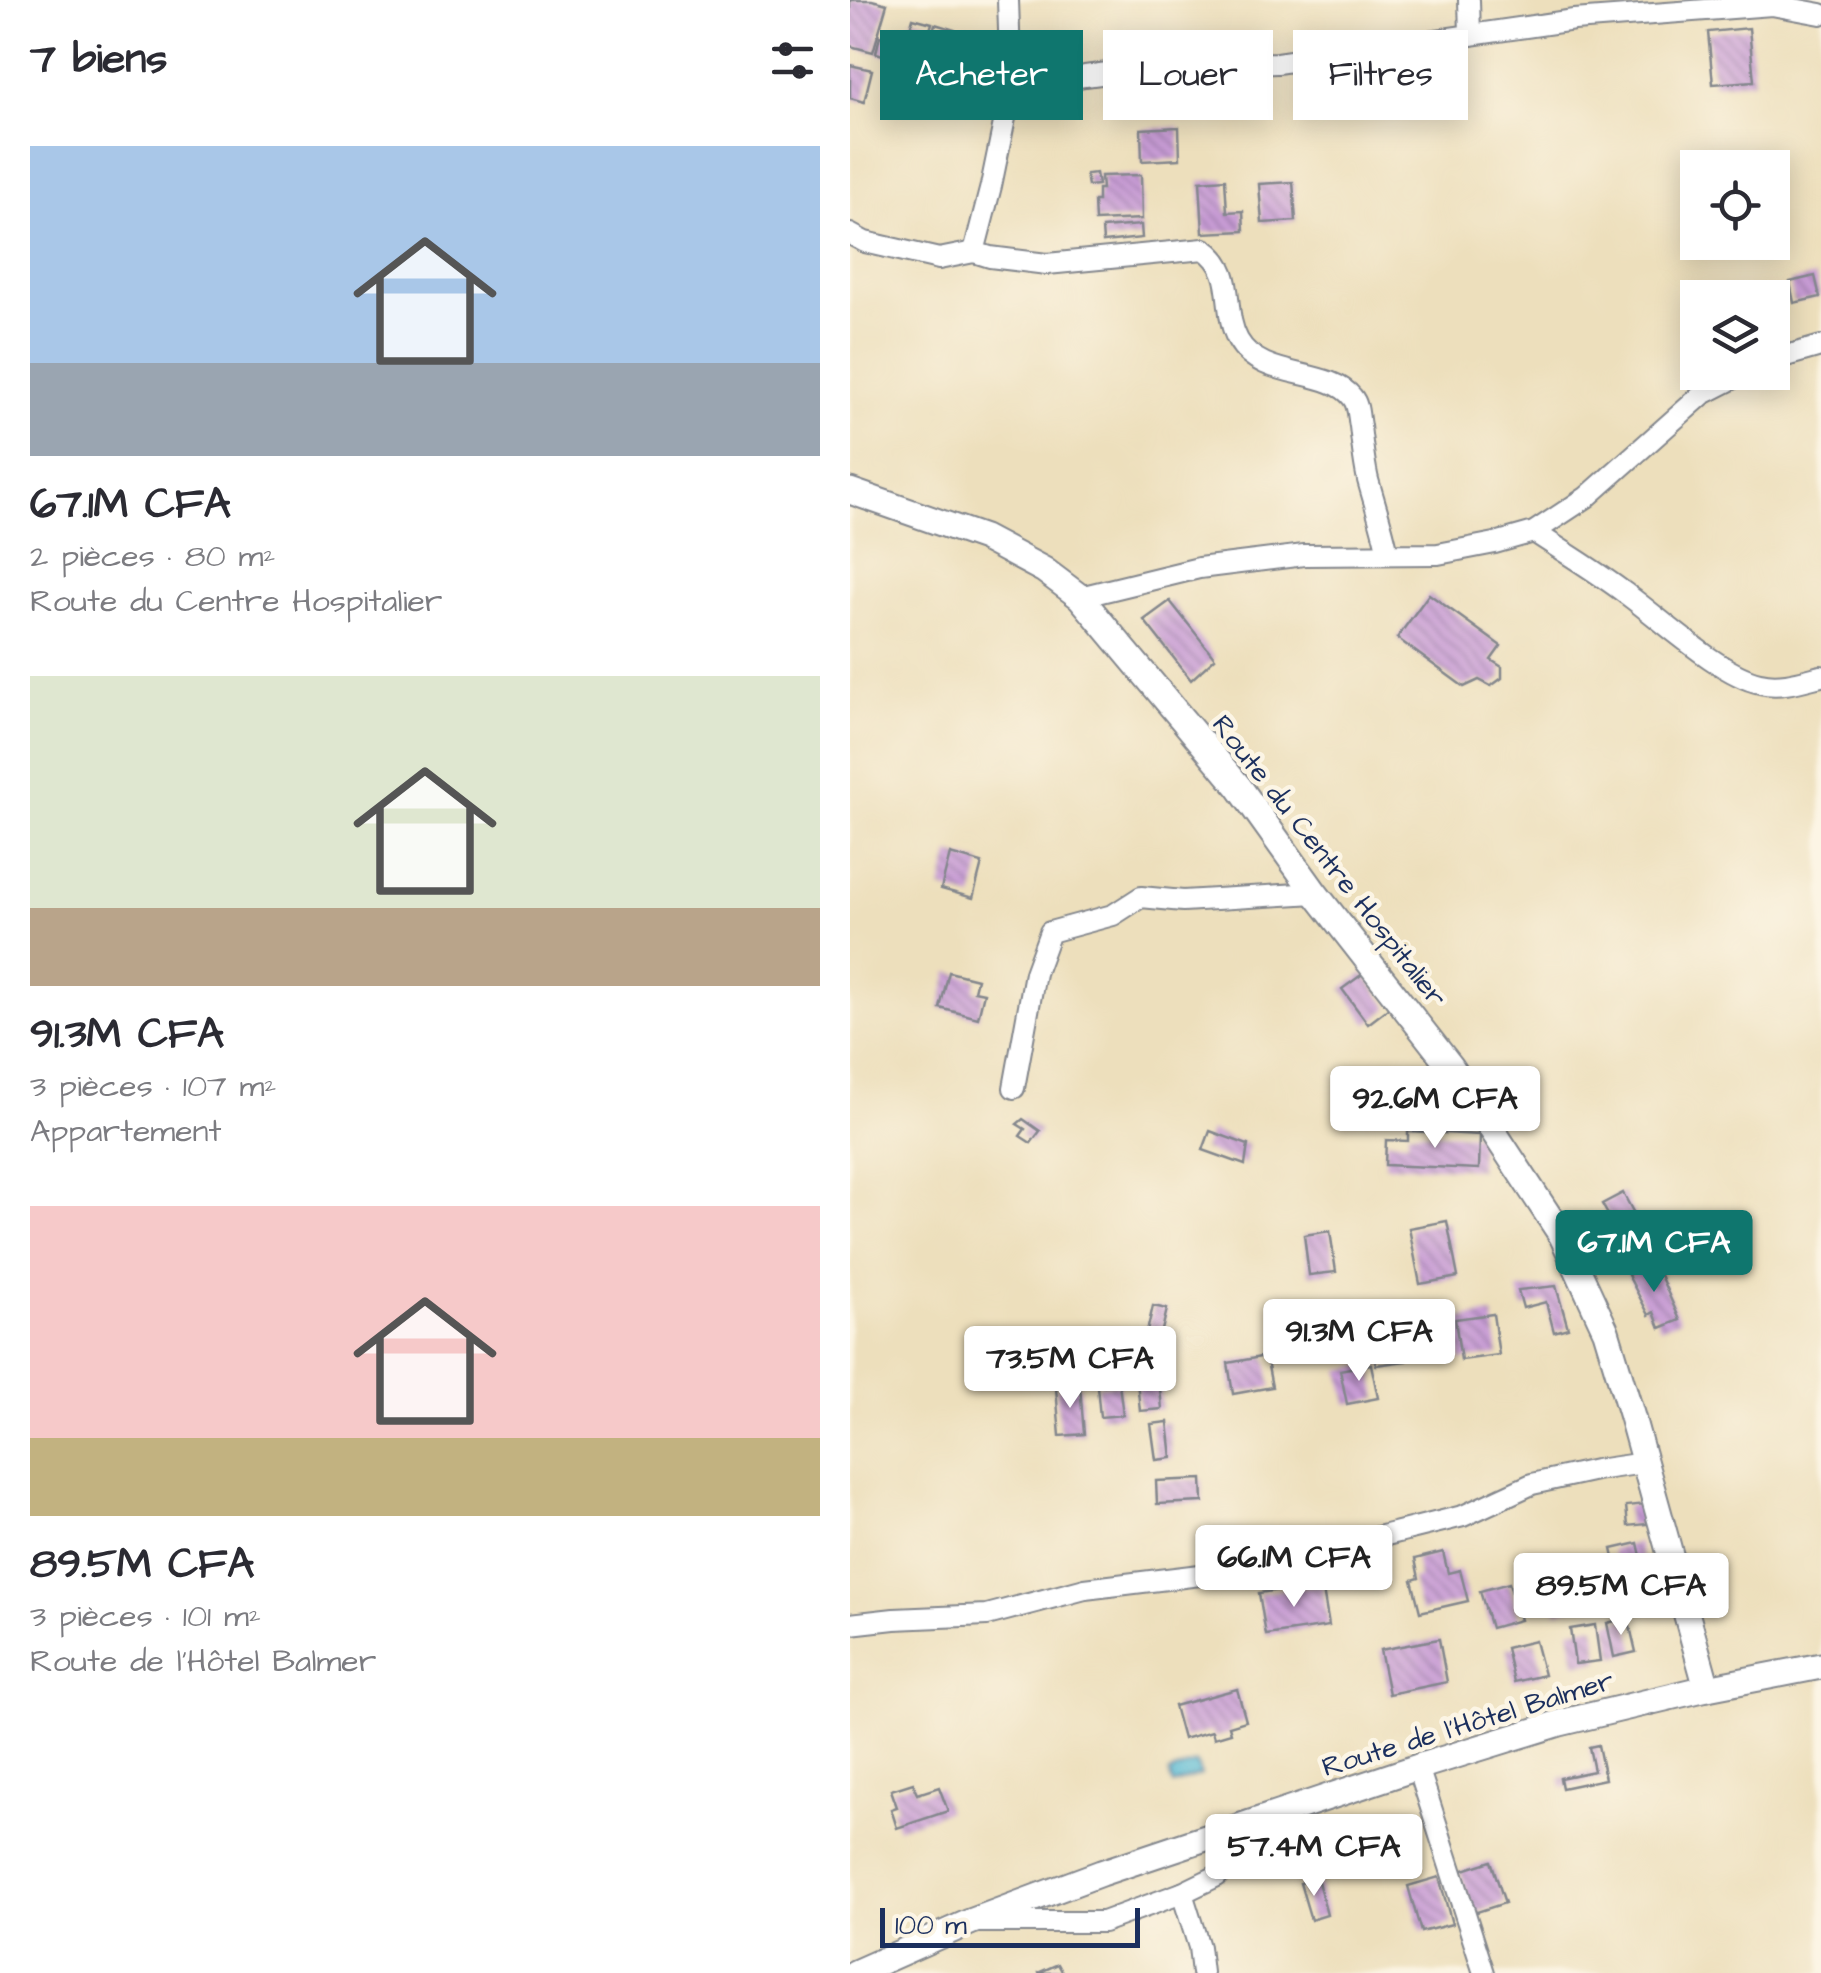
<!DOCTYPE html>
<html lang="fr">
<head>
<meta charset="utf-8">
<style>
  body { margin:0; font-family:"Architects Daughter",sans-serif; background:#f7f7f7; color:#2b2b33; height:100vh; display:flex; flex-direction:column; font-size:38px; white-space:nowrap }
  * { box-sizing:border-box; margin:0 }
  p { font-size:32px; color:#7c7c81 }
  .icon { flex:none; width:55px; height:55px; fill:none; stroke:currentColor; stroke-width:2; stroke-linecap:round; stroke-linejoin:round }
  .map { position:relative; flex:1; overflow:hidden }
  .details { display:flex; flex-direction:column; background:#fff; width:850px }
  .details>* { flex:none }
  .top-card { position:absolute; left:30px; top:30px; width:790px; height:90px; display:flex; gap:20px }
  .fabs { position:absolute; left:830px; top:150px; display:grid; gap:20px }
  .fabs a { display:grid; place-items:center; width:110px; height:110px; border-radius:0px; background:#fff; box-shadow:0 5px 25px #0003; font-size:50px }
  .scale { position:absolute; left:30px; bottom:25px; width:260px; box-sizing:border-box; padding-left:10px; border:5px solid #1b2f5e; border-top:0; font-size:28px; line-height:35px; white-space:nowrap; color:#1b2f5e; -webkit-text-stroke:8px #fcf5e5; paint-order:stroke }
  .price { position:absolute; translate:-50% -85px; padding:0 22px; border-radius:10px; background:#fff; color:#222; font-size:32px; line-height:65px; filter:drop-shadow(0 2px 5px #0008) }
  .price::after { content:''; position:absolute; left:50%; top:60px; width:30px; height:22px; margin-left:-15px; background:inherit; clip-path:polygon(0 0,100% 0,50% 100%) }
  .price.on { background:#0f766e; color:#fff }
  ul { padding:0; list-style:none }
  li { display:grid; align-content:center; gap:20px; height:530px; padding:0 30px }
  li span { display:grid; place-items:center; height:310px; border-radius:0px; color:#555 }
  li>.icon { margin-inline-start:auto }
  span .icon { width:180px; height:180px; fill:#fffc; stroke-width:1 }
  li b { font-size:42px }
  h2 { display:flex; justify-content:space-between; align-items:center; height:120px; padding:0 30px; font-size:42px }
  .chip { padding:0 35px; border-radius:0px; background:#fff; box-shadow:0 5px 25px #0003; font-size:35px; line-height:90px }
  .chip.on { background:#0f766e; color:#fff }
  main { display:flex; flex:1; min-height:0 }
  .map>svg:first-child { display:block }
</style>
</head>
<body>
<main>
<section class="details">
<h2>7 biens<svg class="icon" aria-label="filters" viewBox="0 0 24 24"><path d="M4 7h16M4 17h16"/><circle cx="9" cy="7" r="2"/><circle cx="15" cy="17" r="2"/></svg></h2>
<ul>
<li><span style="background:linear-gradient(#a9c7e8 70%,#9aa5b1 0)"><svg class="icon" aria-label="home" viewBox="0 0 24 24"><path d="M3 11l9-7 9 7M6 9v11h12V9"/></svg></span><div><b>67.1M CFA</b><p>2 pièces · 80 m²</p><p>Route du Centre Hospitalier</p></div></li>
<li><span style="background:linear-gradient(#dfe7d0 75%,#b9a48a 0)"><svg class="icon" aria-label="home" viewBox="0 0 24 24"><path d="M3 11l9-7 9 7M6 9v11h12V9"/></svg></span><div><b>91.3M CFA</b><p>3 pièces · 107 m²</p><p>Appartement</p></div></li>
<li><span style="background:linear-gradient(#f6c9c9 75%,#c2b280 0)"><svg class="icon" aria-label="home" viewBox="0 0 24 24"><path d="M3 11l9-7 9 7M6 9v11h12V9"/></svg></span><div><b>89.5M CFA</b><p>3 pièces · 101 m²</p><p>Route de l'Hôtel Balmer</p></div></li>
</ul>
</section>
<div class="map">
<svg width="971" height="1973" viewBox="0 0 971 1973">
  <defs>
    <pattern id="water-ripples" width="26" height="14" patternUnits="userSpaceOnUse" patternTransform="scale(2.5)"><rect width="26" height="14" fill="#56bad4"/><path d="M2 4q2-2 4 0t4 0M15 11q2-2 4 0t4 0" fill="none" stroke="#4698af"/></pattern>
    <pattern id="building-back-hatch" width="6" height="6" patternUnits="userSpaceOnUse" patternTransform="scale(2.5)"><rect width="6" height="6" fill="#c79bd4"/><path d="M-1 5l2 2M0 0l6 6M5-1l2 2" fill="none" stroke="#a17faf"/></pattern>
  </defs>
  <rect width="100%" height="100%" fill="#fcf5e5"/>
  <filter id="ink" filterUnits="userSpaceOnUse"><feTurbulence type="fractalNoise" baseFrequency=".01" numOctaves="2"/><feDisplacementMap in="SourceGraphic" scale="20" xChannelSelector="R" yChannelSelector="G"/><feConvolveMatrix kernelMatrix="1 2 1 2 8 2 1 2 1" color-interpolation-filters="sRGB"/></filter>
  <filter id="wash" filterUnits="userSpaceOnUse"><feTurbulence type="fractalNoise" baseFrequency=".0048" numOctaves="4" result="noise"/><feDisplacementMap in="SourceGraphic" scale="40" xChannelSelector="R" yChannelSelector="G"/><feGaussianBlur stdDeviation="2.25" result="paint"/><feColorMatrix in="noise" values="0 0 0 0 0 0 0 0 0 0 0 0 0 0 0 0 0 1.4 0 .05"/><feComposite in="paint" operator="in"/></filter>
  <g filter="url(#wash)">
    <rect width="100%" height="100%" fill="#eddfbc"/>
    <polygon fill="url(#water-ripples)" stroke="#387499" stroke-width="2.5" points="346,1763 351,1775 323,1785 319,1773"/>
    <g id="blocks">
      <g fill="url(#building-back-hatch)">
        <polygon points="0,0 22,0 37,4 23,52 0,46"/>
        <polygon points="63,18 82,23 70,65 26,53 30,36 56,43"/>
        <polygon points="85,24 105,30 101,45 96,44 92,60 88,59 86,64 75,61"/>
        <polygon points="899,28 904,81 863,84 858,32"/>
        <polygon points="0,65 22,70 14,102 0,98"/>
        <polygon points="329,127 330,159 292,161 291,129"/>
        <polygon points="246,173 248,185 238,186 236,174"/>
        <polygon points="291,175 292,219 245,221 244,201 248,201 248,189 252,189 251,176"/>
        <polygon points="375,179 377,212 393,211 394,231 353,233 350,181"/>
        <polygon points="443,182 446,221 412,223 409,184"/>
        <polygon points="291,225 292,238 253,242 252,228"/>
        <polygon points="965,276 970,297 944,303 940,282"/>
        <polygon points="579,594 651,646 641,660 652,667 652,678 641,686 629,680 614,687 547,638"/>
        <polygon points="320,601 365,658 341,680 294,620"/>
        <polygon points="100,854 132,863 123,898 91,889"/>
        <polygon points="99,972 127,979 124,991 134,993 128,1018 90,1008"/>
        <polygon points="514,973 539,1008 518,1024 492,989"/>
        <polygon points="173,1119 190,1131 181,1143 170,1136 175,1129 167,1124"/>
        <polygon points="360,1131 398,1145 395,1165 353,1150"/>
        <polygon points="558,1131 630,1135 629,1169 535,1165 536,1140 558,1141"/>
        <polygon points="773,1193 796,1236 776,1247 752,1204"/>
        <polygon points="597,1221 608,1277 570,1284 559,1228"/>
        <polygon points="480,1231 486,1272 459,1275 454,1235"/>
        <polygon points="798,1265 800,1268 806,1266 830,1320 810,1328 804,1312 799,1315 778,1275"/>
        <polygon points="706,1286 718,1328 704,1332 696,1302 673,1308 668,1290"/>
        <polygon points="303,1306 317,1309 310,1339 296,1336"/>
        <polygon points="643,1314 649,1355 611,1360 605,1319"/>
        <polygon points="554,1343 556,1361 526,1365 524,1347"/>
        <polygon points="416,1356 422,1387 383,1394 378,1363"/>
        <polygon points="307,1359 312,1409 290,1411 285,1361"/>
        <polygon points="521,1364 528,1398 497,1404 490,1370"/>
        <polygon points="269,1384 273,1415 250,1417 247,1386"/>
        <polygon points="230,1386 234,1434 210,1436 206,1388"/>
        <polygon points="318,1422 322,1458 306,1460 301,1424"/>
        <polygon points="352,1479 353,1502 307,1504 306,1481"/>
        <polygon points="795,1504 797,1524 778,1526 776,1506"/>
        <polygon points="788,1543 796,1578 770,1584 762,1549"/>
        <polygon points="593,1552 598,1573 610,1570 618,1601 570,1612 562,1580 569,1578 565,1559"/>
        <polygon points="716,1567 729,1605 707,1612 694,1575"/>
        <polygon points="659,1583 670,1620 641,1628 630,1591"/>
        <polygon points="472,1584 479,1626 416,1635 409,1593"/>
        <polygon points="778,1618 786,1652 764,1657 757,1623"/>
        <polygon points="745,1625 750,1661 725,1664 720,1629"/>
        <polygon points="589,1639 597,1682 539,1694 530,1650"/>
        <polygon points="685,1641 694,1675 664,1682 656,1648"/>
        <polygon points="387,1689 396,1721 379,1726 381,1733 364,1738 362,1731 333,1739 324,1706"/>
        <polygon points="748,1745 755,1779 712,1788 710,1778 744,1771 739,1747"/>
        <polygon points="63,1783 68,1794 89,1787 98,1811 47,1828 41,1809 47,1807 41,1790"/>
        <polygon points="641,1861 655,1903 624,1913 610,1871"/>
        <polygon points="589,1877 602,1924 571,1932 558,1886"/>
        <polygon points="467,1878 477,1915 461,1920 450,1883"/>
        <polygon points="208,1964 213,1973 188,1973"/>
      </g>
    </g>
  </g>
  <g filter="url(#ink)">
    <use href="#blocks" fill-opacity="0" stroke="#84878d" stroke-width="2.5"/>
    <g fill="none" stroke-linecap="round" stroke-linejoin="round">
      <defs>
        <g id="minor">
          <polyline points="619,0 620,35"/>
          <polyline points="161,89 235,76 296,68 427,63 724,20 922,5 971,14"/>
          <path d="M 0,234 L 15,242 L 89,259 L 124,252 L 140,257 L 197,264 L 354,249 C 388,272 371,309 388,340 C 411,381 478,367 502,397 C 509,405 508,417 510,426 C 512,444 514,462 518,480 C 525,505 533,529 538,554"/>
          <polyline points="124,252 141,186 161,89 158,0"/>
          <polyline points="922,360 971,346"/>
          <path d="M 684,532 C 714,552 746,571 775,593 C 810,618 870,675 910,683 C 930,688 951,681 971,676"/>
          <polyline points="230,597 349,568 454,555 588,554 645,543 684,532 737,497 853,394 896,372"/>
          <polyline points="164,1088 185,973 200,932 263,915 291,897 333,901 465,893"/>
          <polyline points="0,1624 44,1619 137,1615 235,1589 399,1569 613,1516 682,1484 746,1470 794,1463"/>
          <polyline points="568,1767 634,1973"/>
          <polyline points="332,1893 349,1947 352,1973"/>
          <polyline points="130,1922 253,1922 332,1893 367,1876 388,1853 396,1823"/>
        </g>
        <g id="tertiary">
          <polyline points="0,491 134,538 194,570 230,597 389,787 465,893 601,1067 712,1236 756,1331 782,1417 857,1688"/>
          <polyline points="5,1973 120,1922 251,1873 568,1767 710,1723 857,1688 971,1666"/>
        </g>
      </defs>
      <use href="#minor" stroke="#84878d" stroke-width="24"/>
      <use href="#tertiary" stroke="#84878d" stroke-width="29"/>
      <use href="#minor" stroke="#fff" stroke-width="20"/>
      <use href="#tertiary" stroke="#fff" stroke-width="25"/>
    </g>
  </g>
  <g text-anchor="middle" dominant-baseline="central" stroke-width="9" stroke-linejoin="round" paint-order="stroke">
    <g font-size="28" fill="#1b2f5e" stroke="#fcf5e5">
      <text transform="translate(479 861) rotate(52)">Route du Centre Hospitalier</text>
      <text transform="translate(618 1724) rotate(-17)">Route de l'Hôtel Balmer</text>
    </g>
  </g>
</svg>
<div class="fabs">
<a><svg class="icon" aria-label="locate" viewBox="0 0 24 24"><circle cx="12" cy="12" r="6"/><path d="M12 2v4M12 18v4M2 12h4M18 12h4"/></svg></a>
<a><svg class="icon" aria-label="layers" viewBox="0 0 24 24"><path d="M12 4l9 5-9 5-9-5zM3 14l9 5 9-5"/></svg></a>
</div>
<div class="scale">100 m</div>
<b class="price" style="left:585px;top:1151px">92.6M CFA</b>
<b class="price on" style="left:804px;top:1295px">67.1M CFA</b>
<b class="price" style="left:509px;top:1384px">91.3M CFA</b>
<b class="price" style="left:220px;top:1411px">73.5M CFA</b>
<b class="price" style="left:444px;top:1610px">66.1M CFA</b>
<b class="price" style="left:771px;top:1638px">89.5M CFA</b>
<b class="price" style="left:464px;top:1899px">57.4M CFA</b>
<div class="top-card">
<a class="chip on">Acheter</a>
<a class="chip">Louer</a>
<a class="chip">Filtres</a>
</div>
</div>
</main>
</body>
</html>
